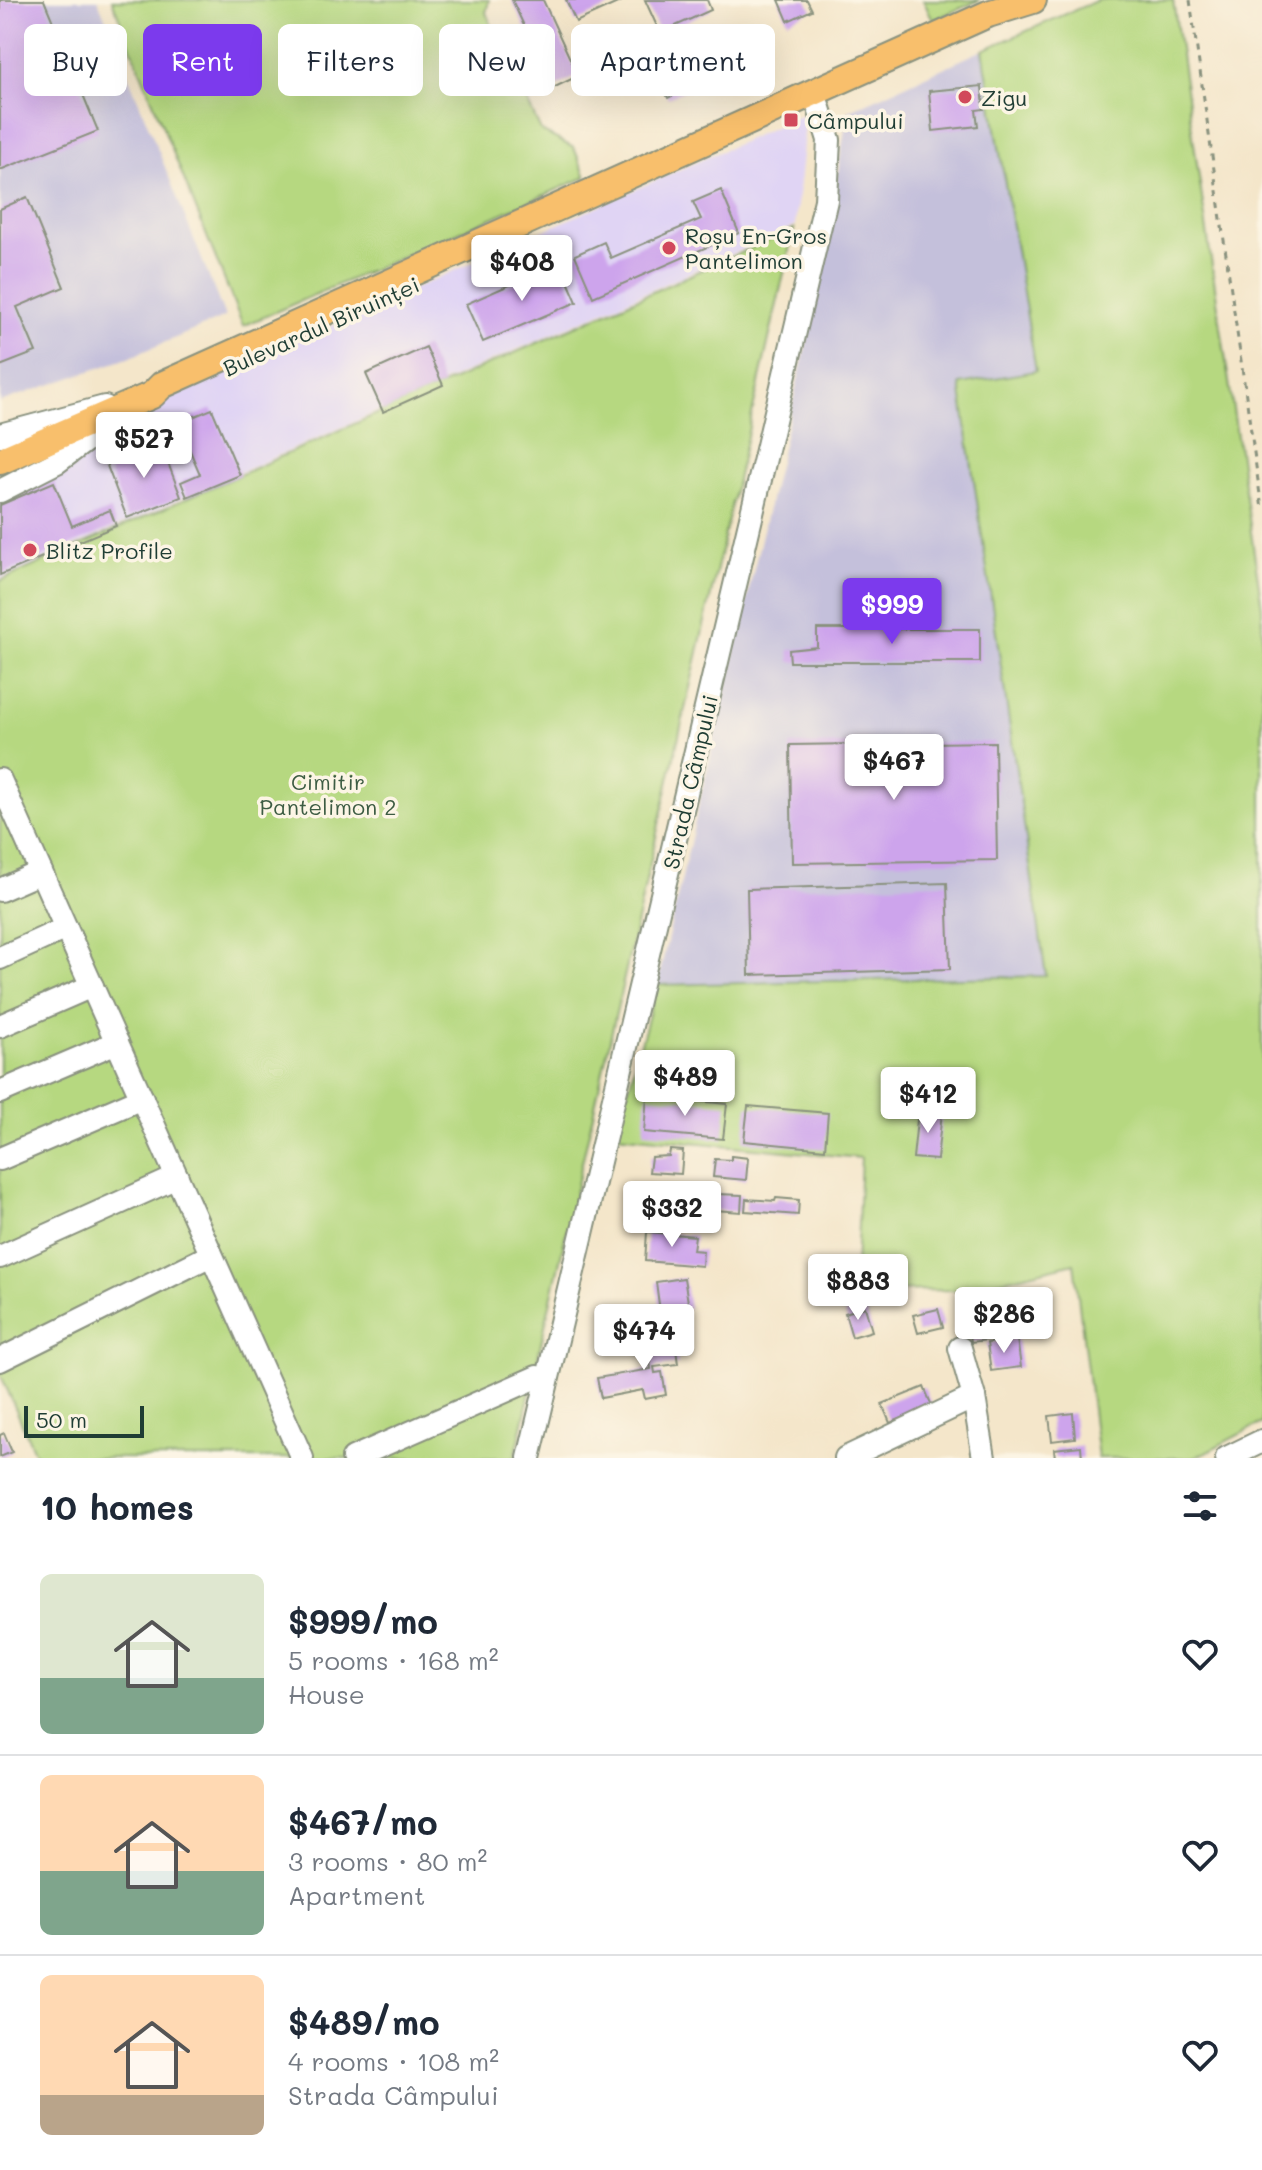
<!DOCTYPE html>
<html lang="en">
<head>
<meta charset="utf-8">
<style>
  body { margin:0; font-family:Mali,sans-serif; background:#f2f2f3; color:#1f2937; height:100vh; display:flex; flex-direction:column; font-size:30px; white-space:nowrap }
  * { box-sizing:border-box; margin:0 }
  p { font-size:26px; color:#747a83 }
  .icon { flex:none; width:44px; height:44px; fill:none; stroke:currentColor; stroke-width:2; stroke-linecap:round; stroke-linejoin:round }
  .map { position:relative; height:1458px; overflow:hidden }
  .panel { display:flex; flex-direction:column; background:#fff; flex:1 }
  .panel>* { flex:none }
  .guide { position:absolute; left:24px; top:24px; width:800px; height:72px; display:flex; gap:16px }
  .scale { position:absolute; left:24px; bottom:20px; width:120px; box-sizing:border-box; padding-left:8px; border:4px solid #1f3d34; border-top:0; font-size:22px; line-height:28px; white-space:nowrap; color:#1f3d34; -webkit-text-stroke:6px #fcf5e5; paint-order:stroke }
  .price { position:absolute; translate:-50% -68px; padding:0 18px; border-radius:8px; background:#fff; color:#222; font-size:26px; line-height:52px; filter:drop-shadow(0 2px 4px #0008) }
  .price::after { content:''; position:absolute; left:50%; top:48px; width:24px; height:18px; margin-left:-12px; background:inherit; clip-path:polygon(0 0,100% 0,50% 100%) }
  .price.current { background:#7c3aed; color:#fff }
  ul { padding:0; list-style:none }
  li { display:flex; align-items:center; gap:24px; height:200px; padding:0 40px }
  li+li { border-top:2px solid #e0e1e3 }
  li span { display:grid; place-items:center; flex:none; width:224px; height:160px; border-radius:12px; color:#555 }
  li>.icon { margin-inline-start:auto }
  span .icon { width:96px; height:96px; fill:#fffc; stroke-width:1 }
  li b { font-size:34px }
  h2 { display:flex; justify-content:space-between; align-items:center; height:96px; padding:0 40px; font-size:34px }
  .tag { padding:0 28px; border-radius:12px; background:#fff; box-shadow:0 8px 32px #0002; font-size:28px; line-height:72px }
  .tag.current { background:#7c3aed; color:#fff }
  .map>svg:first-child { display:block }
</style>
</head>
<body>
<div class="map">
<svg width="1262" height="1458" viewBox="0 0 1262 1458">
  <rect width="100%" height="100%" fill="#fcf5e5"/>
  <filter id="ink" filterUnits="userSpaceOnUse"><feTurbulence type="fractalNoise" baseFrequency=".0125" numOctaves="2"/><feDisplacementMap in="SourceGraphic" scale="16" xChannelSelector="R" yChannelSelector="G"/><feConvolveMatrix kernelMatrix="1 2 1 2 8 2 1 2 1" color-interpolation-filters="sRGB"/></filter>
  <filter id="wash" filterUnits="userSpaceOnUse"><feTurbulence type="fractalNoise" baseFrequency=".006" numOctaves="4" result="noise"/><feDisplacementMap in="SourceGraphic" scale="32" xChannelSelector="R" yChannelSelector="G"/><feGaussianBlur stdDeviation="1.8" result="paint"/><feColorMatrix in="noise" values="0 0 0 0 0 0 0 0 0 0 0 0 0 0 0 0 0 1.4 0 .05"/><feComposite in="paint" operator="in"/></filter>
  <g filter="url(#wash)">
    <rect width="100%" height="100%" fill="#f4e6ca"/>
    <polygon fill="#e0d4f4" points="806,113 795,226 0,579 0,496 119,421"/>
    <g fill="#c4c0db">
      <polygon points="0,0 98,0 225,317 128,358 0,402"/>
      <polygon points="983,50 1037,372 960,384 1046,976 657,985 818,294 848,111"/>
    </g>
    <g fill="#b6d880" stroke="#6a8a5a" stroke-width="2">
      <polygon points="112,0 489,0 486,13 541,131 574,148 586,177 243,326"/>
      <polygon points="923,0 980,0 933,20"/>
      <polygon points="1098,0 1173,0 1262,607 1262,1423 1194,1458 1098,1458 1074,1263 963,1290 855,1291 861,1158 616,1135 657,985 1046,976 960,384 1036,371 983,50"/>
      <polygon points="794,229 515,1458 37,1458 0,1373 0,581"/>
    </g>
    <g id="blocks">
      <g fill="#cda4ec">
        <polygon points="0,0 44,0 98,131 0,170"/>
        <polygon points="512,0 543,0 578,76 553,88"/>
        <polygon points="566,0 624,0 576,22"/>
        <polygon points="645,0 707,0 711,10 660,33"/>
        <polygon points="779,0 807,0 812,10 788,21"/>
        <polygon points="681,58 694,86 668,98 655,70"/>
        <polygon points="982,86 984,109 976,110 978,126 933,131 929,91"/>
        <polygon points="721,190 739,233 593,297 575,255 604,242 611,258 701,219 693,202"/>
        <polygon points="27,197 64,287 17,307 36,352 0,366 0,209"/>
        <polygon points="560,263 577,302 483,342 466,304"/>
        <polygon points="426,347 443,385 383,412 366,374"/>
        <polygon points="212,409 240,475 187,497 181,482 200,474 178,423"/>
        <polygon points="160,442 181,497 127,518 106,463"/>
        <polygon points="54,482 72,526 110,510 116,526 0,575 0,505"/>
        <polygon points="817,629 980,629 980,662 790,662 789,650 817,647"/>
        <polygon points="995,742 997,860 792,863 790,745"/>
        <polygon points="947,883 950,969 749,975 747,889"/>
        <polygon points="647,1096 727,1104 723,1139 644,1132"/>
        <polygon points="748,1106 828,1113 825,1149 744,1141"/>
        <polygon points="918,1110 942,1112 937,1160 913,1158"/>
        <polygon points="670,1150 683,1151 681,1174 649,1172 651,1157 669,1156"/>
        <polygon points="731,1156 748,1158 746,1180 713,1177 715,1159 731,1160"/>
        <polygon points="716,1194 742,1195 741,1212 715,1210"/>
        <polygon points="776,1198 799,1200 798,1215 745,1211 746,1199 775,1201"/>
        <polygon points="647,1232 695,1236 693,1250 703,1251 702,1266 645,1261"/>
        <polygon points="684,1278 689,1308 660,1312 656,1282"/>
        <polygon points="865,1307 872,1331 852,1337 845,1313"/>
        <polygon points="983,1308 988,1340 971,1342 967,1311"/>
        <polygon points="938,1309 943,1327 918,1333 913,1315"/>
        <polygon points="674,1334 678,1364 654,1367 655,1373 662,1372 666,1395 645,1399 643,1390 601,1398 597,1378 651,1369 647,1337"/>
        <polygon points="1017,1339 1021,1367 991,1371 987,1343"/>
        <polygon points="924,1387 932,1406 890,1423 882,1404"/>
        <polygon points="1073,1413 1075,1438 1052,1441 1049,1416"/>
        <polygon points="4,1433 12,1452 0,1457 0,1435"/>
        <polygon points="1081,1446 1082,1458 1055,1458 1054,1449"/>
      </g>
    </g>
  </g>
  <g filter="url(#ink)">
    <use href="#blocks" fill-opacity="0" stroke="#8a927f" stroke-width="2"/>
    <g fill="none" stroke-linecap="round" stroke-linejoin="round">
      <defs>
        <g id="minor">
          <polyline points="0,435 105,407"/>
          <polyline points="0,491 57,462 117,417"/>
          <polyline points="0,780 302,1458"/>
          <polyline points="0,890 41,872"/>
          <polyline points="0,958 66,928"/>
          <polyline points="0,1026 92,986"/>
          <polyline points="0,1092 117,1042"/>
          <polyline points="0,1159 142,1098"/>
          <polyline points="0,1257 177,1177"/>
          <polyline points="960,1348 974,1397 984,1458"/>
          <polyline points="0,1360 211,1255"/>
          <polyline points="353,1458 537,1377"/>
          <polyline points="529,1458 826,200 829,140 818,105"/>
          <polyline points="846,1458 974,1397"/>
          <polyline points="1227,1458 1262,1441"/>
        </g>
        <polyline id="major" points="0,461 152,395 162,385 988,14 1033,0"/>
      </defs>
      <use href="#minor" stroke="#8a927f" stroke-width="26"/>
      <use href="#major" stroke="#8a927f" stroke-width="30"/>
      <polyline stroke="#8a927f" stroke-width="3" stroke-dasharray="6 6" stroke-linecap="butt" points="1190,0 1262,509"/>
      <use href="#minor" stroke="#fff" stroke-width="22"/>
      <use href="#major" stroke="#f8bf6c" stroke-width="26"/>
    </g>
  </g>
  <g fill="#d1495b" stroke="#fcf5e5" stroke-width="3">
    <circle cx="965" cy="97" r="8"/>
    <rect x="783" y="112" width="16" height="16" rx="4"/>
    <circle cx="669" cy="248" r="8"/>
    <circle cx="30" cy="550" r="8"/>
  </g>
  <g text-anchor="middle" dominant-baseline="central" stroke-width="7" stroke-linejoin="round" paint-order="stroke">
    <g font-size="22" fill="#1f3d34" stroke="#fcf5e5" text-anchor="start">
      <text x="981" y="97">Zigu</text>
      <text x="807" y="120">Câmpului</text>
      <text x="685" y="235">Roșu En-Gros<tspan x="685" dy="25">Pantelimon</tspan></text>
      <text x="46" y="550">Blitz Profile</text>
    </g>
    <g font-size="22" fill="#1f3d34" stroke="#fcf5e5">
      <text transform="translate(321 326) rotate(-24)">Bulevardul Biruinței</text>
      <text transform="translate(690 782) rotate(-77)">Strada Câmpului</text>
    </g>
    <g font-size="22" fill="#3d5c43" stroke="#fcf5e5">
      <text x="328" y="781">Cimitir<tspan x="328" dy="25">Pantelimon 2</tspan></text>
    </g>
  </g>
</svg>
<div class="scale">50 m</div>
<b class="price" style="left:522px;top:303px">$408</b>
<b class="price" style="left:144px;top:480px">$527</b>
<b class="price current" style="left:892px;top:646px">$999</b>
<b class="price" style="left:894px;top:802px">$467</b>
<b class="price" style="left:685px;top:1118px">$489</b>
<b class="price" style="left:928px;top:1135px">$412</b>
<b class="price" style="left:672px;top:1249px">$332</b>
<b class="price" style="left:858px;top:1322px">$883</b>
<b class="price" style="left:1004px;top:1355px">$286</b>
<b class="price" style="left:644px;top:1372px">$474</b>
<div class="guide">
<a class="tag">Buy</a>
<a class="tag current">Rent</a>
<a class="tag">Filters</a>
<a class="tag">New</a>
<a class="tag">Apartment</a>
</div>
</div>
<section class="panel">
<h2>10 homes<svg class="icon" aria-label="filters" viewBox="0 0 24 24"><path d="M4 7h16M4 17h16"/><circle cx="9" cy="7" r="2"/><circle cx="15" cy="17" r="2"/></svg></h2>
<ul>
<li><span style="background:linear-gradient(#dfe7d0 65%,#7fa58c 0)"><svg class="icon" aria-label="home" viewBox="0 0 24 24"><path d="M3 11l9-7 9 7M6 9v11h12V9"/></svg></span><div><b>$999/mo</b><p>5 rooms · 168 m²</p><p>House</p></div><svg class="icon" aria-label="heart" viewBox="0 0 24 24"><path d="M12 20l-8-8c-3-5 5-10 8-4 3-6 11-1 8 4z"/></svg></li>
<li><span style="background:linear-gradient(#ffd9b3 60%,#7fa58c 0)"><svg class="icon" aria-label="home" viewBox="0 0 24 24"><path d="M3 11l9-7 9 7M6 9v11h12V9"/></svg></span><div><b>$467/mo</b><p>3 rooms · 80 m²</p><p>Apartment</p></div><svg class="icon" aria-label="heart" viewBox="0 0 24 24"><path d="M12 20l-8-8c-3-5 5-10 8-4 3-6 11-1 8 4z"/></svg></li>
<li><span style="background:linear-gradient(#ffd9b3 75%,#b9a48a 0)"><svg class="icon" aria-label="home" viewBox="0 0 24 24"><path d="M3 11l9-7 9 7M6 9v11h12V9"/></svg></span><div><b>$489/mo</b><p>4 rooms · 108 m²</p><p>Strada Câmpului</p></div><svg class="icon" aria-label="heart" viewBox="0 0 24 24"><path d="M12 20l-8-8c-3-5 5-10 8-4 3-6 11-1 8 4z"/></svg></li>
</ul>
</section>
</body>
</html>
